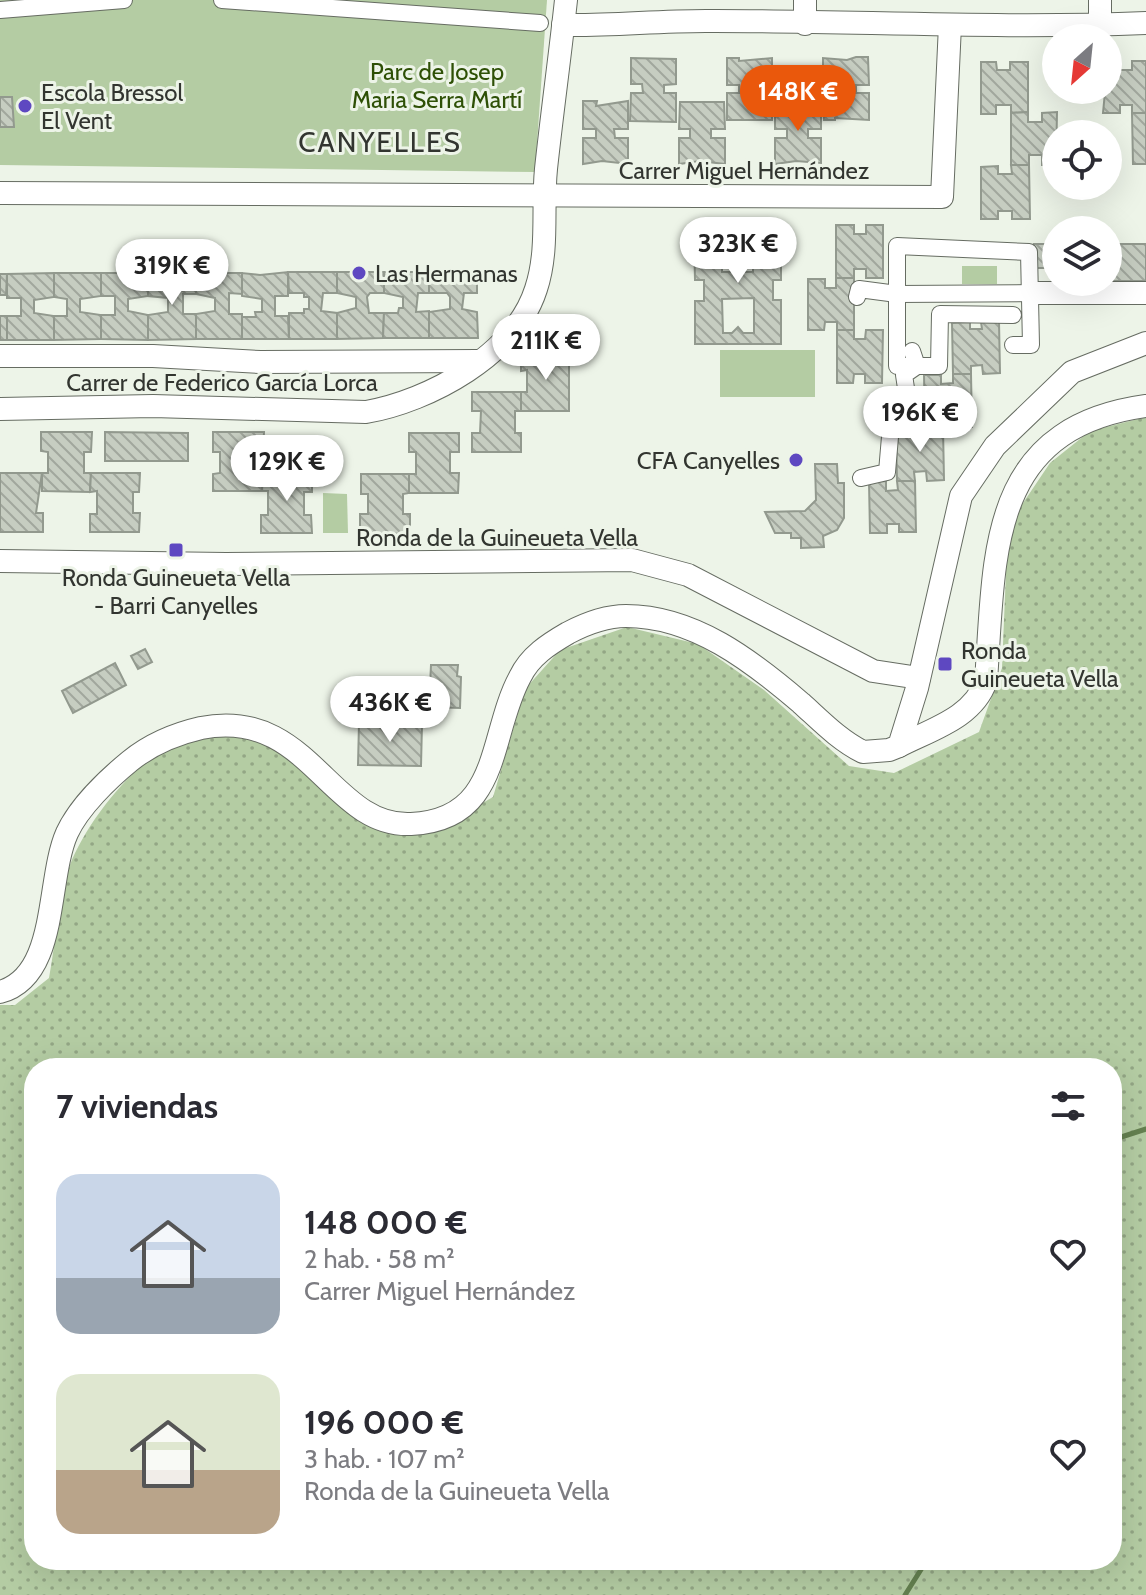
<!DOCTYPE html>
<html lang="es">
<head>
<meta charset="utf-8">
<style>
  body { margin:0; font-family:Cabin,sans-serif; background:#f2f2f3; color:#2b2b33; height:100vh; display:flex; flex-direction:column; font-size:30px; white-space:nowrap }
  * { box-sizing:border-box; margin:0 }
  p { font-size:26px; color:#7c7c81 }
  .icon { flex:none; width:44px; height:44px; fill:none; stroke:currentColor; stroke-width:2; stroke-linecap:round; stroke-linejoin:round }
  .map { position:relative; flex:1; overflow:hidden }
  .sheet { position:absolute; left:24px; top:1058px; width:1098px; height:512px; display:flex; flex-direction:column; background:#fff; border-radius:32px; box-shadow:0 8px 32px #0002 }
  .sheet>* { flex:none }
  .needle { width:52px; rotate:207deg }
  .buttons { position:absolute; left:1042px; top:24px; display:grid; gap:16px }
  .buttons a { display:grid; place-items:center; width:80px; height:80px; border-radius:50%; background:#fff; box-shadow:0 8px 32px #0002; font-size:40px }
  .price { position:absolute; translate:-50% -68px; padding:0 18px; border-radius:28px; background:#fff; color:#222; font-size:26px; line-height:52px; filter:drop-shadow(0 2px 4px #0008) }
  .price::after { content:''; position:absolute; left:50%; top:48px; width:24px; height:18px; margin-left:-12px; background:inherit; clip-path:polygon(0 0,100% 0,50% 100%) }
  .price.active { background:#ea580c; color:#fff }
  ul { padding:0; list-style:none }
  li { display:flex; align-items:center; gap:24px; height:200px; padding:0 32px }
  li span { display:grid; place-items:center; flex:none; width:224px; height:160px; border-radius:24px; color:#555 }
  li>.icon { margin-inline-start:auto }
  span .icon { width:96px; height:96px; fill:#fffc; stroke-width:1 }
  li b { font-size:34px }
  h2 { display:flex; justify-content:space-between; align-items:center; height:96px; padding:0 32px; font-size:34px }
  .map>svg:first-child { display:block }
</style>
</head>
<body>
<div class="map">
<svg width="1146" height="1595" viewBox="0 0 1146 1595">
  <defs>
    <pattern id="grass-dots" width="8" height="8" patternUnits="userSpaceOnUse" patternTransform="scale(2)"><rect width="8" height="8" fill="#b4cca3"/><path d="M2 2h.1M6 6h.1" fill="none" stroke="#93a685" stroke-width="1.8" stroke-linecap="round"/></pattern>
    <pattern id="building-back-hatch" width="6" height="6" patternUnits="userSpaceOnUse" patternTransform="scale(2)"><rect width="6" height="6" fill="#c6cdc1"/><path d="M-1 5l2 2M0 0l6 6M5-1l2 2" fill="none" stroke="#a1a79d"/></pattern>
  </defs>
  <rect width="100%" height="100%" fill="#edf4e8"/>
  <path fill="url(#grass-dots)" fill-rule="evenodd" d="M 1146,417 L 1146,1595 L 0,1595 L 0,1005 L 15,1005 L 49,978 C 56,942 58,899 70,865 C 85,825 131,765 170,746 C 205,729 255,735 286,755 C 324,779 347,825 392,833 C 429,839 462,815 493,797 L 525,689 L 560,650 L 627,627 L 698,644 L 764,690 L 849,766 L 894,773 L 979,732 L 1002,668 L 1007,548 L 1021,506 L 1050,463 L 1090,431 ZM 34,1068 L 1112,1068 L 1112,1560 L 34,1560 Z"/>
  <g fill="#b4cca3">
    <polygon points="0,0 547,0 535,172 0,165"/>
    <rect x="962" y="266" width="35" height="18"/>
    <rect x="720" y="350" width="95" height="47"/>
    <polygon points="323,493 347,494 348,533 323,533"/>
  </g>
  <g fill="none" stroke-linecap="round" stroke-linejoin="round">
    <g stroke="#648050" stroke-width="5">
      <polyline points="1112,1140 1146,1129"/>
      <polyline points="905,1595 927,1560"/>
    </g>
  </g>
  <g fill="url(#building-back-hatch)" stroke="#92998e" stroke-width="2" fill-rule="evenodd">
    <polygon points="856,57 868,57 869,85 856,85 856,93 869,93 869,120 835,118 835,120 824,120 823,93 835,93 835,85 823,85 823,58 847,60"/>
    <polygon points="631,58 676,59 676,84 664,85 664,93 676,93 676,122 630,121 631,93 643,93 642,84 631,84"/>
    <polygon points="727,58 739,58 739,61 772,58 772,85 759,85 759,93 772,93 772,120 727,120 727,93 739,93 739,85 727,85"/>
    <polygon points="1108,61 1120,61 1120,70 1132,70 1132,61 1146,61 1146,113 1132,113 1132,105 1120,105 1120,113 1103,113"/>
    <polygon points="981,62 996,62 997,70 1010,70 1010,62 1028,62 1028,112 1011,113 1011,105 996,105 996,114 981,114"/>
    <polygon points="0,97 12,97 14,127 0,127"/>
    <polygon points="583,101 597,101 596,106 628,101 628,129 614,129 615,138 628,138 628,164 602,161 583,164 583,138 596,138 596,129 583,129"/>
    <polygon points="680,102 724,102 725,129 711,129 711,138 725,138 725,164 700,161 679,164 679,138 690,138 690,129 679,129"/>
    <polygon points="775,102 787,102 787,105 821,102 821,129 808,129 808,138 821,138 821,163 796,161 775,164 775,138 787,138 787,129 775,129"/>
    <polygon points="1028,112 1028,122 1042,122 1042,113 1057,112 1056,164 1042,165 1042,155 1029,155 1029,165 1011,165 1011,113"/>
    <polygon points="1132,113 1146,113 1146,164 1133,164"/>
    <polygon points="1011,165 1029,165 1030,219 1012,219 1012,211 998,211 998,219 981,219 981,167 998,166 998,174 1012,174"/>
    <path d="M 773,225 L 773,236 L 781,236 L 781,280 L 773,280 L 773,300 L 781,300 L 781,344 L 695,344 L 695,301 L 704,301 L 704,280 L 695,280 L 694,236 L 702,236 L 702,226 ZM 722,241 L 753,241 L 753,272 L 722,272 ZM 754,298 L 754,333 L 743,333 L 738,327 L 732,333 L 723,333 L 722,299 Z"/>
    <polygon points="836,225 854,225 854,234 866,234 866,225 883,225 883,278 866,278 866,269 854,269 854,278 836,278"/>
    <rect x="1034" y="244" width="22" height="24"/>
    <polygon points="1108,244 1146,244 1146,281 1111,281"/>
    <polygon points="288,272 288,296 275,296 275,316 288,316 289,339 242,339 242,317 256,317 255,312 262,312 262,299 242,296 242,273 260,275"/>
    <polygon points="288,272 337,272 337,293 323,293 321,311 337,313 337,339 289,339 289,313 304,313 304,309 309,309 309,297 304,297 304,293 289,293"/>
    <polygon points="337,272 384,272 384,293 370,293 367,297 369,313 384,313 383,338 337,339 337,313 356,308 356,297 337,293"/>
    <polygon points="384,272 429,272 429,293 418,293 416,312 429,311 429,338 383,338 384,313 398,313 399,308 403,308 403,297 384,293"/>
    <polygon points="429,272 477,272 477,293 464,293 462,309 477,312 478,338 429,338 429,312 450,309 450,297 447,293 429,293"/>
    <polygon points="54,273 54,297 34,300 34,313 54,316 54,340 7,340 7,316 21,316 21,298 7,298 7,274"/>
    <polygon points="54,273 101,273 101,296 80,299 80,312 101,315 101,339 54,340 54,316 67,316 67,299 54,297"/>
    <polygon points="101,273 148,273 148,296 128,299 128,311 148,315 148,340 101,339 101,315 115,315 115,296 101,296"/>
    <polygon points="148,273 196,273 196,294 183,294 183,314 196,314 196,339 148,340 148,315 168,312 168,298 148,296"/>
    <polygon points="196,273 242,273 242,294 229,293 229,314 242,314 242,339 196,339 196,314 215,311 215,298 196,294"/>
    <polygon points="0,274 7,274 6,295 0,295"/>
    <polygon points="836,278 854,278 854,330 837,330 837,322 825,322 824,330 808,330 808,279 825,279 825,288 836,288"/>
    <rect x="0" y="316" width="7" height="24"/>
    <polygon points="970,322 970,329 982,329 981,322 999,322 1000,373 983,374 982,365 971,366 971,374 953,374 952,323"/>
    <polygon points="837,330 854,330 854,339 865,339 866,330 883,330 882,383 865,383 865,374 854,374 853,383 837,383"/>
    <polygon points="521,352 569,352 569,411 521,411 521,392 527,392 527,370 521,371"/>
    <polygon points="953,374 971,374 972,427 955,427 955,418 942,419 943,428 925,428 924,375 941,375 941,384 953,383"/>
    <polygon points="472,392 521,392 521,411 515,411 515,433 521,433 521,452 472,452 472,433 480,433 481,411 472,411"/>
    <polygon points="913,428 913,437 925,437 925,428 943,428 944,480 927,481 926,471 914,472 915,481 897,481 896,429"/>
    <polygon points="41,432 92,432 91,452 84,452 84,473 91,473 90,492 42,491 42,473 48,473 48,452 41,451"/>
    <polygon points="105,432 188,433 188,461 105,461"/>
    <polygon points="213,432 264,432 263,452 256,452 256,474 263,473 262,491 213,491 213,474 220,473 220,452 213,452"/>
    <polygon points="409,433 459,433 459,452 450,452 450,473 459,473 458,493 409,493 409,474 416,474 416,452 409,452"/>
    <polygon points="815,464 837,464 838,483 844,483 844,518 837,530 823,536 824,547 801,548 801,538 791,538 791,533 775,533 765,512 805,511 816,500"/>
    <polygon points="0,473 42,473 36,513 43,513 43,532 0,532"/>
    <polygon points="91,473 140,473 139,492 133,492 133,513 140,513 139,532 90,532 90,514 97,514 97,491 90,492"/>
    <polygon points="263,473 312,473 312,492 304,492 304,515 311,515 312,533 261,533 261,515 268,515 268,491 262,491"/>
    <polygon points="361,474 409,474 409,493 403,494 403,514 410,514 410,534 360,533 360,514 368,514 368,494 361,494"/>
    <polygon points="886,481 886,491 898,490 897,481 915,481 916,532 899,532 899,524 887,524 887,533 870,533 869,482"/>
    <polygon points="145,649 152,662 138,669 131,656"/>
    <polygon points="115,663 126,685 73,713 62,691"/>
    <polygon points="431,665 458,665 457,676 461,677 460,708 429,707"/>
    <polygon points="359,723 422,724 421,766 358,765"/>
  </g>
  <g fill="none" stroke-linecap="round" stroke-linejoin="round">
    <defs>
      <g id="pedestrian">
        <polyline points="222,0 540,23"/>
        <polyline points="0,10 124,0"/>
        <polyline points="857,297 859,289 897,294 1036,293"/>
        <polyline points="1013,315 940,314 939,366 897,366 897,246 1029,252 1031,345 1013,345"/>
        <polyline points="861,478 887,472 891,425 909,408 904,375 917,366 912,351"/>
      </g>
      <g id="minor">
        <polyline points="805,24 805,0"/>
        <path d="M 563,25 C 614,26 664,20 715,21 C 859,21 1002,29 1146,23"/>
        <polyline points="1100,25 1100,0"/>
        <polyline points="0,193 942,197 950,25"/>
        <polyline points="1036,293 1146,293"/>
        <polyline points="0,356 153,356 260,362 479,361"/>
        <path d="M 0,409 L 153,406 L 366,412 C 429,401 515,355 536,289 C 549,250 542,208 546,169 C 552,113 560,56 566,0"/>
        <polyline points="0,561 226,564 632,560 688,575 873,671 919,678"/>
        <path d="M 899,746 C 932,729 973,718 986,681 C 995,554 987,428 1146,406"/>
        <path d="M 0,992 C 59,976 46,880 67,833 C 79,807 108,779 130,761 C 151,744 175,734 201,728 C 309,706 330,828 411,824 C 502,820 488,736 520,677 C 530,656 549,644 568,633 C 585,624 607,616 626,616 C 694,616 752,661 801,703 C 821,721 839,740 863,752 L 889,750 L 899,746 L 917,688 L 961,496 L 995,446 L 1072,372 L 1146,343"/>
      </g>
    </defs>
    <use href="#pedestrian" stroke="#666c62" stroke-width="18"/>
    <use href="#minor" stroke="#666c62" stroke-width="24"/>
    <use href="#pedestrian" stroke="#fff" stroke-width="16"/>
    <use href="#minor" stroke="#fff" stroke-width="22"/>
  </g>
  <g fill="#5e48c1" stroke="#edf4e8" stroke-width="3">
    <circle cx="25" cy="106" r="8"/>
    <circle cx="359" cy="273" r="8"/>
    <circle cx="796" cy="460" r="8"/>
    <rect x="168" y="542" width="16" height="16" rx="4"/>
    <rect x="937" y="656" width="16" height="16" rx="4"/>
  </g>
  <g text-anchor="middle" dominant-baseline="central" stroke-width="6" stroke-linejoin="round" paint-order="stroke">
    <g font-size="24" fill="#2e5006" stroke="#edf4e8">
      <text x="437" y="71">Parc de Josep<tspan x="437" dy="28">Maria Serra Martí</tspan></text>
    </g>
    <g font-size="24" fill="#323530" stroke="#edf4e8" text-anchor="start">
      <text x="41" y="92">Escola Bressol<tspan x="41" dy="28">El Vent</tspan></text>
      <text x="375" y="273">Las Hermanas</text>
      <text x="780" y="460" text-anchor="end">CFA Canyelles</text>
      <text x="176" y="577" text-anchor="middle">Ronda Guineueta Vella<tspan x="176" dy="28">- Barri Canyelles</tspan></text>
      <text x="961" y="650">Ronda<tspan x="961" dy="28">Guineueta Vella</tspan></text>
    </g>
    <g font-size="24" fill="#323530" stroke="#edf4e8">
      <text x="744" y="170">Carrer Miguel Hernández</text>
      <text x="222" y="382">Carrer de Federico García Lorca</text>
      <text x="497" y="537">Ronda de la Guineueta Vella</text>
    </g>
    <g font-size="28" letter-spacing="2" fill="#323530" stroke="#edf4e8">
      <text x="380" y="142">CANYELLES</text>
    </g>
  </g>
</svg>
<div class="buttons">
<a><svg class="needle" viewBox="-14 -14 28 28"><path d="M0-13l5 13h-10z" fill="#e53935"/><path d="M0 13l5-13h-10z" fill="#7c7c81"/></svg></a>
<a><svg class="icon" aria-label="locate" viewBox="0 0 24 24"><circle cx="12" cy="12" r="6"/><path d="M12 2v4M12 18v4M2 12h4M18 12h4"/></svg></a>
<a><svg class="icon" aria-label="layers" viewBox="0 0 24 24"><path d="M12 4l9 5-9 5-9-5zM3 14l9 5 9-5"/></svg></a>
</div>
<b class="price active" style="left:798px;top:133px">148K €</b>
<b class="price" style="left:738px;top:285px">323K €</b>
<b class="price" style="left:172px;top:307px">319K €</b>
<b class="price" style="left:546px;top:382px">211K €</b>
<b class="price" style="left:920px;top:454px">196K €</b>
<b class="price" style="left:287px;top:503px">129K €</b>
<b class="price" style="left:390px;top:744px">436K €</b>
<section class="sheet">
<h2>7 viviendas<svg class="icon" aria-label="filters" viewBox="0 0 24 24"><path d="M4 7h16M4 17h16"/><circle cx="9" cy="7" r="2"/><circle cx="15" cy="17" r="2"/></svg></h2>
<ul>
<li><span style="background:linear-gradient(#c9d6e8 65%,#9aa5b1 0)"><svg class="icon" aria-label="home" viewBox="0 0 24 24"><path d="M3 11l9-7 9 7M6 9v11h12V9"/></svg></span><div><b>148 000 €</b><p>2 hab. · 58 m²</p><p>Carrer Miguel Hernández</p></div><svg class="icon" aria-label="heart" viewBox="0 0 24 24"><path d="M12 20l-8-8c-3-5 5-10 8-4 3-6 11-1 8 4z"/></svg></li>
<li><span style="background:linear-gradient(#dfe7d0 60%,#b9a48a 0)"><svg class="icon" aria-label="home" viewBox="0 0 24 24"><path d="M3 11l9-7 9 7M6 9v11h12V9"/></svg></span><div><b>196 000 €</b><p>3 hab. · 107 m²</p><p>Ronda de la Guineueta Vella</p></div><svg class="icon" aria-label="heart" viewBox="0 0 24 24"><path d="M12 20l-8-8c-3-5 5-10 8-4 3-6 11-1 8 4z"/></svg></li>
</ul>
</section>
</div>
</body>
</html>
